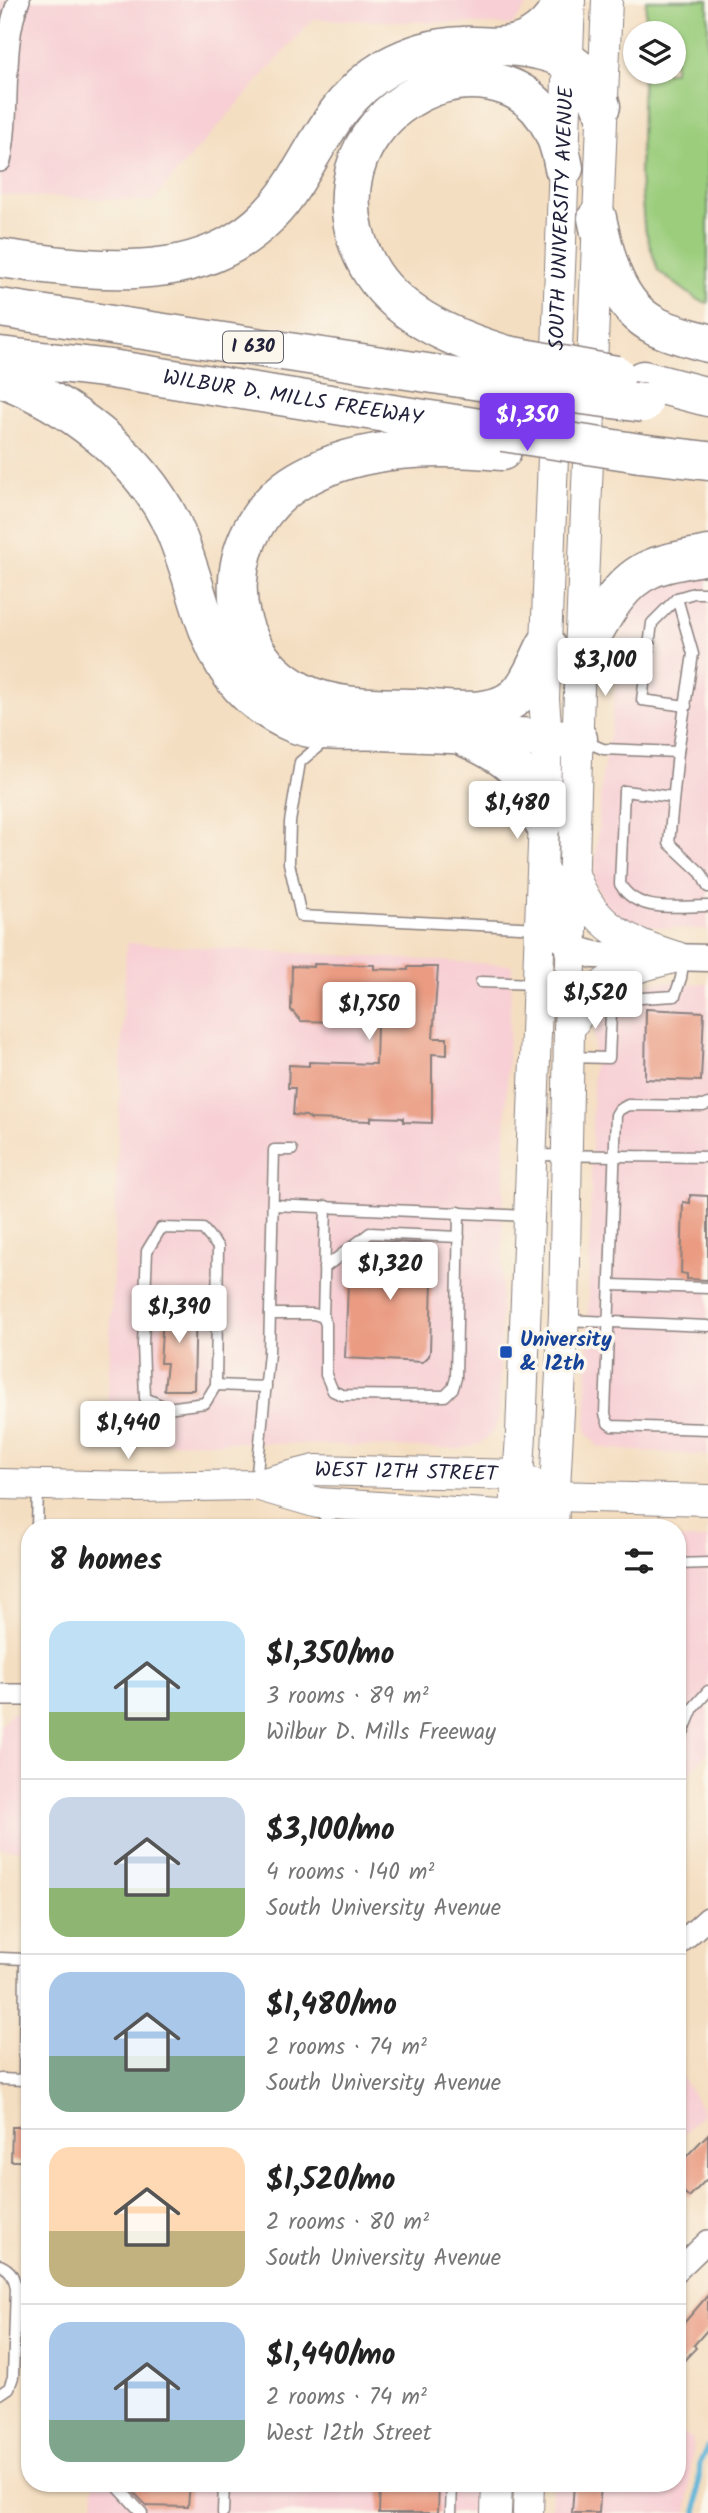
<!DOCTYPE html>
<html lang="en">
<head>
<meta charset="utf-8">
<style>
  body { margin:0; font-family:Kalam,sans-serif; background:#f2f2f2; color:#222; height:100vh; display:flex; flex-direction:column; font-size:26px; white-space:nowrap }
  * { box-sizing:border-box; margin:0 }
  p { font-size:23px; color:#767676 }
  .icon { flex:none; width:38px; height:38px; fill:none; stroke:currentColor; stroke-width:2; stroke-linecap:round; stroke-linejoin:round }
  .map { position:relative; flex:1; overflow:hidden }
  .drawer { position:absolute; left:21px; top:1519px; width:665px; height:973px; display:flex; flex-direction:column; background:#fff; border-radius:28px; box-shadow:0 2px 5px #0004 }
  .drawer>* { flex:none }
  .buttons { position:absolute; left:623px; top:21px; display:grid; gap:14px }
  .buttons a { display:grid; place-items:center; width:63px; height:63px; border-radius:50%; background:#fff; box-shadow:0 2px 5px #0004; font-size:35px }
  .price { position:absolute; translate:-50% -60px; padding:0 16px; border-radius:7px; background:#fff; color:#222; font-size:23px; line-height:46px; filter:drop-shadow(0 2px 4px #0008) }
  .price::after { content:''; position:absolute; left:50%; top:42px; width:21px; height:16px; margin-left:-10px; background:inherit; clip-path:polygon(0 0,100% 0,50% 100%) }
  .price.current { background:#7c3aed; color:#fff }
  ul { padding:0; list-style:none }
  li { display:flex; align-items:center; gap:21px; height:175px; padding:0 28px }
  li+li { border-top:2px solid #e0e0e0 }
  li span { display:grid; place-items:center; flex:none; width:196px; height:140px; border-radius:21px; color:#555 }
  li>.icon { margin-inline-start:auto }
  span .icon { width:84px; height:84px; fill:#fffc; stroke-width:1 }
  li b { font-size:30px }
  h2 { display:flex; justify-content:space-between; align-items:center; height:84px; padding:0 28px; font-size:30px }
  .map>svg:first-child { display:block }
</style>
</head>
<body>
<div class="map">
<svg width="708" height="2513" viewBox="0 0 708 2513">
  <rect width="100%" height="100%" fill="#fbf7ec"/>
  <filter id="ink" filterUnits="userSpaceOnUse"><feTurbulence type="fractalNoise" baseFrequency=".0143" numOctaves="2"/><feDisplacementMap in="SourceGraphic" scale="14" xChannelSelector="R" yChannelSelector="G"/><feConvolveMatrix kernelMatrix="1 2 1 2 8 2 1 2 1" color-interpolation-filters="sRGB"/></filter>
  <filter id="wash" filterUnits="userSpaceOnUse"><feTurbulence type="fractalNoise" baseFrequency=".00686" numOctaves="4" result="noise"/><feDisplacementMap in="SourceGraphic" scale="28" xChannelSelector="R" yChannelSelector="G"/><feGaussianBlur stdDeviation="1.57" result="paint"/><feColorMatrix in="noise" values="0 0 0 0 0 0 0 0 0 0 0 0 0 0 0 0 0 1.4 0 .05"/><feComposite in="paint" operator="in"/></filter>
  <g filter="url(#wash)">
    <rect width="100%" height="100%" fill="#f4dec1"/>
    <g fill="#f7cfd4">
      <polygon points="0,0 532,0 512,25 313,19 152,201 0,195"/>
      <polygon points="708,568 708,930 664,928 626,923 605,906 594,880 602,776 611,728 626,600 644,579"/>
      <polygon points="126,943 512,965 505,1133 499,1416 493,1432 481,1443 461,1449 227,1442 106,1443"/>
      <polygon points="662,982 708,984 708,1456 610,1449 597,1446 586,1431 594,1030 603,1009 625,989 637,985"/>
      <polygon points="278,1521 359,1523 375,1528 278,1528"/>
      <polygon points="677,1539 708,1539 708,1752 677,1786"/>
      <polygon points="11,1713 30,1714 30,1850 0,1849 0,1725"/>
      <polygon points="677,2070 704,2112 677,2141"/>
      <polygon points="677,2431 693,2439 688,2513 552,2513 552,2483 677,2483"/>
      <polygon points="94,2483 479,2483 478,2513 93,2513"/>
    </g>
    <polygon fill="#9bcd7d" stroke="#5e785c" stroke-width="2" points="646,0 708,0 708,303 698,300 658,271 644,226 640,176 643,72 674,72 674,33 645,33"/>
    <g fill="none" stroke-linecap="round" stroke-linejoin="round">
      <polyline stroke="#5cb6da" stroke-width="5" points="697,2513 700,2462 708,2446"/>
    </g>
    <g id="blocks">
      <g fill="#ea9b82">
        <polygon points="314,964 374,965 374,969 408,970 408,967 438,967 433,1038 447,1038 447,1055 432,1054 432,1123 403,1122 403,1118 371,1117 371,1121 311,1119 306,1116 293,1115 295,1088 288,1088 289,1065 309,1066 309,1062 376,1064 377,1023 301,1021 291,1010 292,966 314,967"/>
        <polygon points="646,1009 704,1012 701,1081 645,1079"/>
        <polygon points="690,1195 708,1196 708,1280 687,1279 687,1274 681,1273 683,1202 690,1203"/>
        <polygon points="373,1241 433,1244 430,1351 429,1356 423,1362 345,1358 349,1259"/>
        <polygon points="164,1301 196,1302 194,1390 164,1390 167,1363 160,1363"/>
        <polygon points="12,2127 30,2127 30,2161 11,2161"/>
        <polygon points="708,2134 708,2178 689,2197 677,2186 677,2166"/>
        <polygon points="708,2295 708,2329 694,2345 696,2348 677,2368 677,2331"/>
        <polygon points="125,2483 190,2483 188,2507 147,2506"/>
        <polygon points="380,2483 439,2483 438,2513 379,2513"/>
        <polygon points="574,2483 601,2483 599,2513 572,2513"/>
      </g>
    </g>
  </g>
  <g filter="url(#ink)">
    <use href="#blocks" fill-opacity="0" stroke="#8b807e" stroke-width="2"/>
    <g fill="none" stroke-linecap="round" stroke-linejoin="round">
      <defs>
        <g id="service">
          <polyline points="708,593 694,593 677,598 693,654 678,752 669,843 701,873 708,887"/>
          <polyline points="677,598 652,623 642,700 686,706"/>
          <polyline points="326,740 300,762 290,822 289,863 301,916 539,928"/>
          <polyline points="584,741 603,749 678,752"/>
          <path d="M 673,797 L 624,791 L 620,884 C 637,914 678,906 708,906"/>
          <polyline points="481,982 536,984"/>
          <polyline points="569,1057 609,1058 611,1014 625,999 675,996 681,978 684,957"/>
          <polyline points="708,1104 703,1106 628,1105 619,1110 616,1115 605,1414 608,1423 612,1426 708,1429"/>
          <polyline points="532,1155 708,1157"/>
          <polyline points="273,1205 527,1216"/>
          <polygon points="161,1228 203,1229 218,1247 216,1385 205,1403 167,1408 145,1398 143,1344 147,1251"/>
          <polyline points="324,1268 370,1233 459,1237"/>
          <polyline points="611,1285 708,1288"/>
          <polyline points="270,1314 314,1314 323,1317 326,1324 326,1375 333,1391 342,1395 445,1396 453,1388 456,1378 459,1212"/>
          <polyline points="323,1317 326,1206"/>
          <polyline points="564,1320 708,1326"/>
          <polyline points="216,1385 266,1387"/>
          <polyline points="256,1482 269,1353 274,1150 292,1150"/>
          <polyline points="37,1528 38,1488"/>
          <polyline points="323,1528 329,1507"/>
          <polyline points="677,1564 708,1563"/>
          <polyline points="677,1747 693,1708 708,1691"/>
          <polyline points="0,1958 25,1959 24,2080 0,2079"/>
          <path d="M 0,2265 C 11,2270 13,2275 16,2287 L 13,2377 L 9,2388 L 0,2394"/>
          <polyline points="114,2483 142,2513"/>
          <polyline points="223,2513 224,2483"/>
          <polyline points="451,2513 452,2483"/>
        </g>
        <g id="minor">
          <path d="M 0,161 C 11,110 0,45 19,0"/>
          <polyline points="0,1695 30,1695"/>
          <polyline points="677,1946 708,1918"/>
          <polyline points="677,2271 708,2241"/>
        </g>
        <polyline id="tertiary" points="555,879 556,923 561,938 572,948 594,955 708,958"/>
        <g id="secondary">
          <path d="M 575,877 C 595,929 628,941 677,957"/>
          <path d="M 569,1030 C 577,1018 583,1004 593,994 C 614,970 648,965 677,957"/>
          <path id="s1" d="M 0,1484 L 135,1487 L 255,1485 L 315,1470 L 518,1475 L 554,1496 L 708,1500"/>
          <polyline points="256,1485 318,1503 515,1516 530,1508"/>
          <path id="s2" d="M 514,1528 C 515,1496 520,1464 521,1433 C 531,1201 537,969 547,738 L 544,699 L 570,0"/>
          <polyline points="553,1528 564,1314 569,1031 580,656 607,0"/>
          <polyline points="496,2513 497,2483"/>
          <polyline points="528,2513 529,2483"/>
        </g>
        <g id="motorway">
          <path d="M 506,46 C 537,48 569,53 589,81 C 595,88 598,98 601,106"/>
          <path d="M 597,218 C 605,257 616,306 656,326 C 672,334 690,338 708,343"/>
          <path d="M 0,258 C 107,273 227,291 294,183 C 321,140 340,95 386,68 C 409,55 435,47 462,46 C 476,45 490,48 504,46 C 533,44 552,25 564,0"/>
          <polyline points="0,308 506,385"/>
          <path d="M 507,355 C 458,340 403,319 373,274 C 356,248 347,215 352,183 C 362,114 440,62 506,86 C 543,99 558,133 564,168"/>
          <path id="s3" d="M 0,356 L 111,369 L 486,429"/>
          <path d="M 0,377 C 68,403 138,455 171,522 C 207,598 201,684 293,723 C 322,735 351,729 382,731 C 447,734 513,737 578,739"/>
          <polyline points="643,380 708,397"/>
          <path d="M 502,451 C 438,445 363,445 305,477 C 220,522 212,645 301,692 C 336,710 381,707 420,708 C 453,710 503,720 524,687 C 533,674 539,659 546,645"/>
          <polyline points="640,453 708,461"/>
          <path d="M 580,656 C 599,626 615,584 650,569 C 668,561 689,559 708,555"/>
          <path d="M 467,738 C 515,760 526,772 543,822"/>
        </g>
      </defs>
      <use href="#service" stroke="#8b807e" stroke-width="13"/>
      <use href="#minor" stroke="#8b807e" stroke-width="24"/>
      <use href="#tertiary" stroke="#8b807e" stroke-width="29"/>
      <use href="#secondary" stroke="#8b807e" stroke-width="32"/>
      <use href="#motorway" stroke="#8b807e" stroke-width="41"/>
      <use href="#service" stroke="#fff" stroke-width="10"/>
      <use href="#minor" stroke="#fff" stroke-width="21"/>
      <use href="#tertiary" stroke="#fff" stroke-width="26"/>
      <use href="#secondary" stroke="#fff" stroke-width="30"/>
      <use href="#motorway" stroke="#fff" stroke-width="38"/>
      <defs>
        <g id="motorway-bridge">
          <polyline points="507,355 616,375"/>
          <polyline points="506,385 643,403"/>
          <polyline points="503,432 640,453"/>
        </g>
      </defs>
      <use href="#motorway-bridge" stroke="#8b807e" stroke-width="41" stroke-linecap="butt"/>
      <use href="#motorway-bridge" stroke="#fff" stroke-width="38"/>
    </g>
  </g>
  <rect fill="#1a4fb4" stroke="#fbf7ec" stroke-width="2.5" x="499" y="1345" width="14" height="14" rx="3.5"/>
  <g text-anchor="middle" dominant-baseline="central" stroke-width="7" stroke-linejoin="round" paint-order="stroke">
    <rect fill="#fbf7ec" stroke="#636270" stroke-width="2" x="223" y="331.5" width="60" height="31" rx="5"/>
    <g font-size="19" font-weight="bold" fill="#22223b">
      <text x="253" y="347">I 630</text>
    </g>
    <g font-size="21" fill="#22223b" stroke="#fbf7ec">
      <text stroke="none"><textPath href="#s2" startOffset="1311">SOUTH UNIVERSITY AVENUE</textPath></text>
      <text stroke="none"><textPath href="#s3" startOffset="296">WILBUR D. MILLS FREEWAY</textPath></text>
      <text stroke="none"><textPath href="#s1" startOffset="408">WEST 12TH STREET</textPath></text>
    </g>
    <g font-size="21" font-weight="bold" fill="#164399" stroke="#fbf7ec" text-anchor="start">
      <text x="520" y="1340">University<tspan x="520" dy="24">&amp; 12th</tspan></text>
    </g>
  </g>
</svg>
<div class="buttons">
<a><svg class="icon" aria-label="layers" viewBox="0 0 24 24"><path d="M12 4l9 5-9 5-9-5zM3 14l9 5 9-5"/></svg></a>
</div>
<b class="price current" style="left:527px;top:453px">$1,350</b>
<b class="price" style="left:605px;top:698px">$3,100</b>
<b class="price" style="left:517px;top:841px">$1,480</b>
<b class="price" style="left:595px;top:1031px">$1,520</b>
<b class="price" style="left:369px;top:1042px">$1,750</b>
<b class="price" style="left:390px;top:1302px">$1,320</b>
<b class="price" style="left:179px;top:1345px">$1,390</b>
<b class="price" style="left:128px;top:1461px">$1,440</b>
<section class="drawer">
<h2>8 homes<svg class="icon" aria-label="filters" viewBox="0 0 24 24"><path d="M4 7h16M4 17h16"/><circle cx="9" cy="7" r="2"/><circle cx="15" cy="17" r="2"/></svg></h2>
<ul>
<li><span style="background:linear-gradient(#bfe0f5 65%,#8fb573 0)"><svg class="icon" aria-label="home" viewBox="0 0 24 24"><path d="M3 11l9-7 9 7M6 9v11h12V9"/></svg></span><div><b>$1,350/mo</b><p>3 rooms · 89 m²</p><p>Wilbur D. Mills Freeway</p></div></li>
<li><span style="background:linear-gradient(#c9d6e8 65%,#8fb573 0)"><svg class="icon" aria-label="home" viewBox="0 0 24 24"><path d="M3 11l9-7 9 7M6 9v11h12V9"/></svg></span><div><b>$3,100/mo</b><p>4 rooms · 140 m²</p><p>South University Avenue</p></div></li>
<li><span style="background:linear-gradient(#a9c7e8 60%,#7fa58c 0)"><svg class="icon" aria-label="home" viewBox="0 0 24 24"><path d="M3 11l9-7 9 7M6 9v11h12V9"/></svg></span><div><b>$1,480/mo</b><p>2 rooms · 74 m²</p><p>South University Avenue</p></div></li>
<li><span style="background:linear-gradient(#ffd9b3 60%,#c2b280 0)"><svg class="icon" aria-label="home" viewBox="0 0 24 24"><path d="M3 11l9-7 9 7M6 9v11h12V9"/></svg></span><div><b>$1,520/mo</b><p>2 rooms · 80 m²</p><p>South University Avenue</p></div></li>
<li><span style="background:linear-gradient(#a9c7e8 70%,#7fa58c 0)"><svg class="icon" aria-label="home" viewBox="0 0 24 24"><path d="M3 11l9-7 9 7M6 9v11h12V9"/></svg></span><div><b>$1,440/mo</b><p>2 rooms · 74 m²</p><p>West 12th Street</p></div></li>
</ul>
</section>
</div>
</body>
</html>
